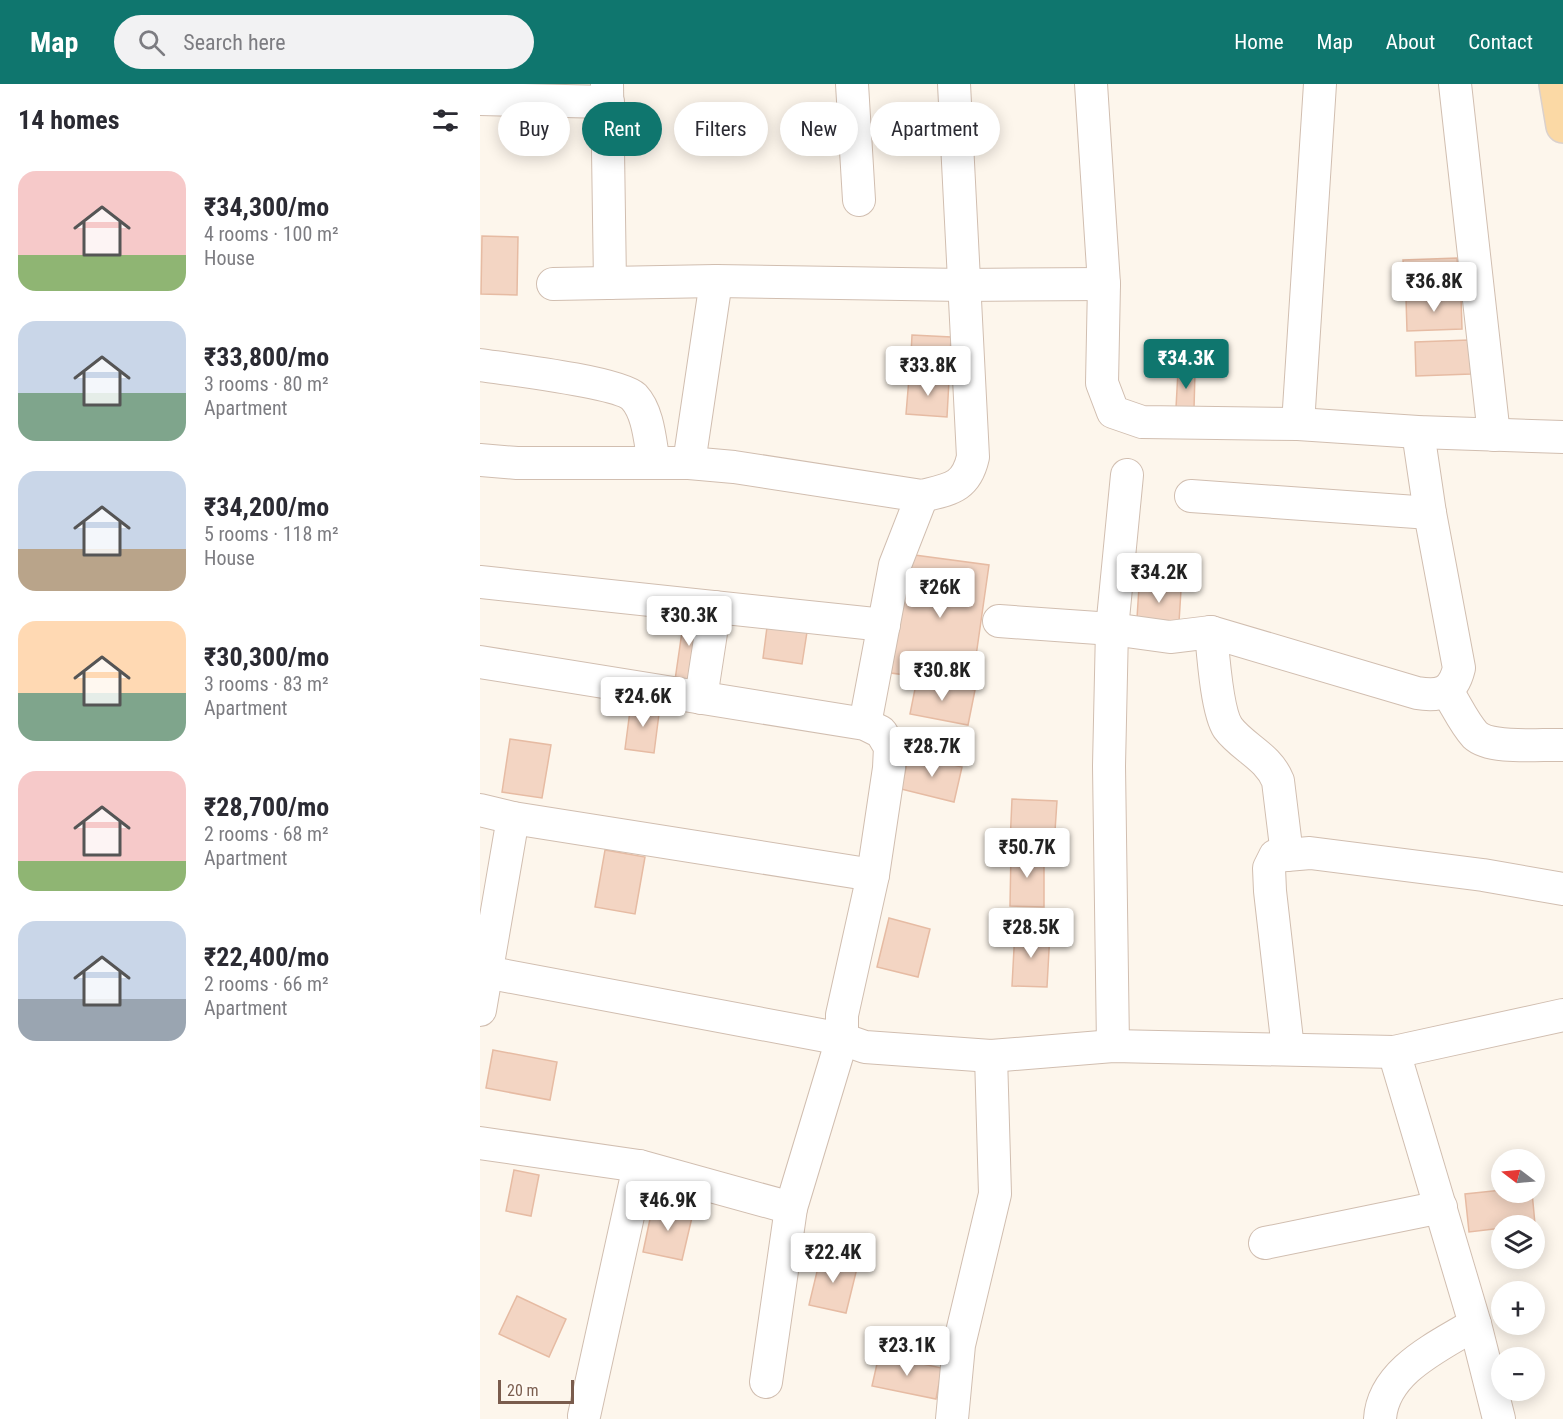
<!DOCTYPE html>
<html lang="en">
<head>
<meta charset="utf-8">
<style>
  body { margin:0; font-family:"Roboto Condensed",sans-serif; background:#f2f2f3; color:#2b2b33; height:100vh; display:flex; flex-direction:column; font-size:22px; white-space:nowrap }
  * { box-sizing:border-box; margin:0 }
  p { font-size:20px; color:#7c7c81 }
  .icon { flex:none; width:33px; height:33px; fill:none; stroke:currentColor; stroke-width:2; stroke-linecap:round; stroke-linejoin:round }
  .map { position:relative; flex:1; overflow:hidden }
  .side { display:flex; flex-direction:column; background:#fff; width:480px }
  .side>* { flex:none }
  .banner { position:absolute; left:18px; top:18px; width:570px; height:54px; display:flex; gap:12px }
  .needle { width:39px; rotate:286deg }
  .fabs { position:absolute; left:1011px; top:1065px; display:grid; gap:12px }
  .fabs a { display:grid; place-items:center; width:54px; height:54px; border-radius:50%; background:#fff; box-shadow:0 3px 15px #0003; font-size:30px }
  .scale { position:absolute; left:18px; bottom:15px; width:76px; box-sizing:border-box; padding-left:6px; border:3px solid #7a5c4d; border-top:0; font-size:16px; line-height:21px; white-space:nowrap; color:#7a5c4d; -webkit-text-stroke:4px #fffaf3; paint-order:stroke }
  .price { position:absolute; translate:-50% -51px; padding:0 14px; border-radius:6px; background:#fff; color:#222; font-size:20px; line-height:39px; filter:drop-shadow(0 2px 3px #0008) }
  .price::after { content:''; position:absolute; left:50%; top:36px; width:18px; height:14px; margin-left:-9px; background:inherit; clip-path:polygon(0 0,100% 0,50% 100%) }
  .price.current { background:#0f766e; color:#fff }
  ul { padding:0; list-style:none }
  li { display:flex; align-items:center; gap:18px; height:150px; padding:0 18px }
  li span { display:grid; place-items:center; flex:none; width:168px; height:120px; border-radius:18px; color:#555 }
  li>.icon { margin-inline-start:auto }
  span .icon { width:72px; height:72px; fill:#fffc; stroke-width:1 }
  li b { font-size:26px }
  h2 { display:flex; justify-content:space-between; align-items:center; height:72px; padding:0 18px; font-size:26px }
  .tag { padding:0 21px; border-radius:27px; background:#fff; box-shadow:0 3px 15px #0003; font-size:21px; line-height:54px }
  .tag.current { background:#0f766e; color:#fff }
  header { display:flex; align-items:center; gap:36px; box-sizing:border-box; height:84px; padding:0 30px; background:#0f766e; color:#fff }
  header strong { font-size:28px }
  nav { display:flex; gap:33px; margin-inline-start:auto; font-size:21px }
  .search { width:420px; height:54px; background:#f2f2f3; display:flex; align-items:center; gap:15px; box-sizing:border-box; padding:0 21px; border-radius:33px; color:#7c7c81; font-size:22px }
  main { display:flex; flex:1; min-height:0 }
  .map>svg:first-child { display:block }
</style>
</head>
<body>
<header>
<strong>Map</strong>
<div class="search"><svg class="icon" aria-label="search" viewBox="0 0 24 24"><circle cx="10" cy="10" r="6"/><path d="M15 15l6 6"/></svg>Search here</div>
<nav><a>Home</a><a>Map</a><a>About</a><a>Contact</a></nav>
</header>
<main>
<section class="side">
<h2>14 homes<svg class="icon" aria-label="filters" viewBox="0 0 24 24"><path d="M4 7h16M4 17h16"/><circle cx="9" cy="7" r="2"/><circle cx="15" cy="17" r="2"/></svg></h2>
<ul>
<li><span style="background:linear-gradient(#f6c9c9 70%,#8fb573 0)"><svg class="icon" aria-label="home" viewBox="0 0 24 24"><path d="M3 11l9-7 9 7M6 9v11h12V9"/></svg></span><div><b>₹34,300/mo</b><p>4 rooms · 100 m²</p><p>House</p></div></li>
<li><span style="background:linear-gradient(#c9d6e8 60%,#7fa58c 0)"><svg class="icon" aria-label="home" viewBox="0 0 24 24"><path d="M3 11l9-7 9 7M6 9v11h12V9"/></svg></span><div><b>₹33,800/mo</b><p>3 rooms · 80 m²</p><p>Apartment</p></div></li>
<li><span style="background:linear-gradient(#c9d6e8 65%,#b9a48a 0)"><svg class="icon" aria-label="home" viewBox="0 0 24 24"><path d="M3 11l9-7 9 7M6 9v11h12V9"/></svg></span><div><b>₹34,200/mo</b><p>5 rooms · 118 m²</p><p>House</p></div></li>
<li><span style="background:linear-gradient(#ffd9b3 60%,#7fa58c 0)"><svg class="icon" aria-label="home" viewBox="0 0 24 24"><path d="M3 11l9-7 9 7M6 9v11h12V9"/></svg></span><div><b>₹30,300/mo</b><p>3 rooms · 83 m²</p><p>Apartment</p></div></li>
<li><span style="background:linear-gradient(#f6c9c9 75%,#8fb573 0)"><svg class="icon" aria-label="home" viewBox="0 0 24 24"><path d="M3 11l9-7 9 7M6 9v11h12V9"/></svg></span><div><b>₹28,700/mo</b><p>2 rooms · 68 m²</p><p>Apartment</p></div></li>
<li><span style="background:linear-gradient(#c9d6e8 65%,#9aa5b1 0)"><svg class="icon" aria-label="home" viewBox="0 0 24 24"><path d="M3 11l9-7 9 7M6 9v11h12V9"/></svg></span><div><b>₹22,400/mo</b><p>2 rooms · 66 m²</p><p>Apartment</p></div></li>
</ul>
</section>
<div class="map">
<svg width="1083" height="1335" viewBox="0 0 1083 1335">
  <rect width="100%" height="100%" fill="#fdf6ec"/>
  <g fill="#f3d5c3" stroke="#e6bba3" stroke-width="1.5">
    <polygon points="2,152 38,153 37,211 1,210"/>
    <polygon points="977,174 979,208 925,210 923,176"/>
    <polygon points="981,212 982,245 927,247 926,214"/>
    <polygon points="432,251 471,253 469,292 430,291"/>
    <polygon points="989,256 991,290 936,292 935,258"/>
    <polygon points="698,287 715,288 714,325 696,324"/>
    <polygon points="429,294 469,296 467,333 426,330"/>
    <polygon points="427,470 509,481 492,600 411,589"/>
    <polygon points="659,503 701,506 699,538 657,534"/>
    <polygon points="205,527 223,530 213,598 195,596"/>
    <polygon points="287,543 327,548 322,580 283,574"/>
    <polygon points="437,595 495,606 488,641 430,630"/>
    <polygon points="151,619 180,622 174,669 145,665"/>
    <polygon points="30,655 71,661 62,714 22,708"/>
    <polygon points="429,671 482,683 474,718 421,705"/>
    <polygon points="532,715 577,717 574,762 530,760"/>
    <polygon points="125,766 165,773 155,830 115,823"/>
    <polygon points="531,768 564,768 564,823 530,822"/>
    <polygon points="409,834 450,845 438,893 397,883"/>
    <polygon points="535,846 570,848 567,903 532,902"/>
    <polygon points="13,966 77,978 70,1016 6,1004"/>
    <polygon points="34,1086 59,1091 51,1132 26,1127"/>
    <polygon points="1022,1106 1022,1108 1052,1108 1055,1140 1022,1142 1022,1144 989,1148 985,1110"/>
    <polygon points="173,1121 213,1129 202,1176 163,1168"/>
    <polygon points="341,1171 378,1180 366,1229 329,1221"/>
    <polygon points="37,1212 86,1235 69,1273 19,1250"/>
    <polygon points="399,1271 462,1284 456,1315 392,1302"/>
  </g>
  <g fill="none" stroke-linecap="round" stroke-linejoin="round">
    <defs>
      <g id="minor">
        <polyline points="127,0 130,199"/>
        <polyline points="372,0 379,116"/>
        <polyline points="611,0 624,200 622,299 633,328 662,338 818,340 938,348 1083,353"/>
        <polyline points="975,0 1014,351"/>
        <polyline points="0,15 128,18"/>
        <polyline points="73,200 236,197 483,201 624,200"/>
        <path d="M 0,281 C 27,285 138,298 154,313 C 169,329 170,359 174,379"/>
        <polyline points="818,340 840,0"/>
        <path d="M 0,376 L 37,379 L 209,379 L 254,383 L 442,412 C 470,405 486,404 493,373 L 474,0"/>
        <polyline points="209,379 236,197"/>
        <polyline points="711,412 950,429"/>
        <polyline points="0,498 404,541"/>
        <path d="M 519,537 L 632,545 L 690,553 L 731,548 L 937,609 C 960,613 973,609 979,584 L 950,429 L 938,348"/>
        <path d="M 731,548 C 733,570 737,628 748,644 C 763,664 788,672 798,697 L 807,771"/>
        <polyline points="0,578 385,640 401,648 410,663 409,684 393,791 362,931 362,955 385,963 511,972 633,962 914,968 1083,931"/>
        <path d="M 967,607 C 976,621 984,639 995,651 C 1011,666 1061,660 1083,661"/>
        <polyline points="221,614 235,523"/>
        <polyline points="385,640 415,481 442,412"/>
        <polyline points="0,726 33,734"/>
        <polyline points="0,887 362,955 311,1124 159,1082 0,1059"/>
        <polyline points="0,926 33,734 393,791"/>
        <polyline points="633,962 629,682 632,545 647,391"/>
        <polyline points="808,965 790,807 789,784 795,772 830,769 1003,791 1083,805"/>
        <polyline points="914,968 995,1240 1019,1335"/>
        <polyline points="785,1159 961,1123"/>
        <polyline points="286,1298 311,1124"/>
        <polyline points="104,1332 159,1082"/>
        <polyline points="472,1335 479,1261 515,1110 511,972"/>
        <path d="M 900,1335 C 903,1286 960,1262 995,1240"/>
      </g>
      <polyline id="major" points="1076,0 1083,42"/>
    </defs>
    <use href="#minor" stroke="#d1beb0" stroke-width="34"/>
    <use href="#major" stroke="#dad1cd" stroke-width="36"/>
    <use href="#minor" stroke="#fff" stroke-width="32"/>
    <use href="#major" stroke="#fbd9a5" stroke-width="33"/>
  </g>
</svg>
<div class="fabs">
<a><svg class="needle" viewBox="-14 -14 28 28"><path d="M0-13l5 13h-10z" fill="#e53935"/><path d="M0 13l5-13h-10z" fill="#7c7c81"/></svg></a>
<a><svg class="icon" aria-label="layers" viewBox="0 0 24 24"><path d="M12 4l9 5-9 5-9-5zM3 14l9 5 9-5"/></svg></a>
<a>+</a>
<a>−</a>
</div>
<div class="scale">20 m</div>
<b class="price" style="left:954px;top:229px">₹36.8K</b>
<b class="price current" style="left:706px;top:306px">₹34.3K</b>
<b class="price" style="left:448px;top:313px">₹33.8K</b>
<b class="price" style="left:679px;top:520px">₹34.2K</b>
<b class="price" style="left:460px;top:535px">₹26K</b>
<b class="price" style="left:209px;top:563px">₹30.3K</b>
<b class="price" style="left:462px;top:618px">₹30.8K</b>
<b class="price" style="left:163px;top:644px">₹24.6K</b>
<b class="price" style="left:452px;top:694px">₹28.7K</b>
<b class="price" style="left:547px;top:795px">₹50.7K</b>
<b class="price" style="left:551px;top:875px">₹28.5K</b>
<b class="price" style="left:188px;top:1148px">₹46.9K</b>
<b class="price" style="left:353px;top:1200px">₹22.4K</b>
<b class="price" style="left:427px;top:1293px">₹23.1K</b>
<div class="banner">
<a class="tag">Buy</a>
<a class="tag current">Rent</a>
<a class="tag">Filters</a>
<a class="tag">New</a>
<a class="tag">Apartment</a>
</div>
</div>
</main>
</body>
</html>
